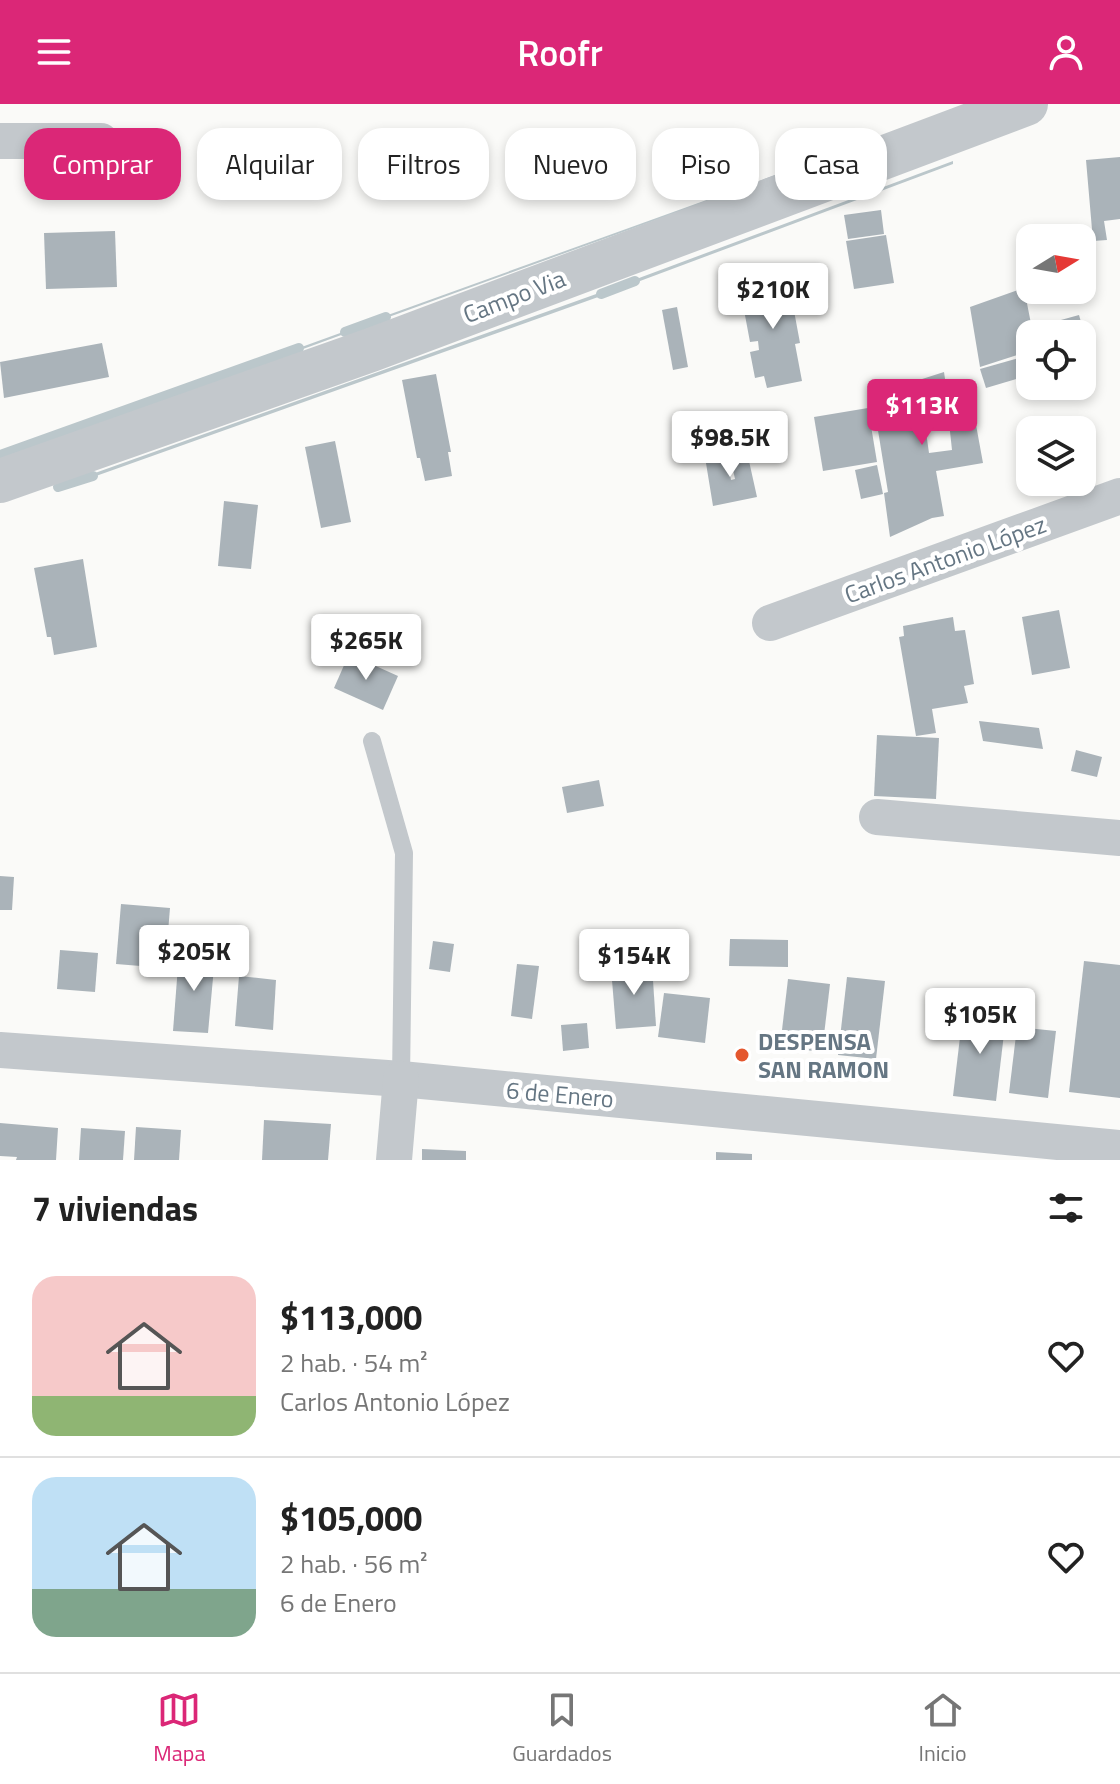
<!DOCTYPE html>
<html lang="es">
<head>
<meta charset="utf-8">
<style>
  body { margin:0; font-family:"Titillium Web",sans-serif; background:#f6f6f6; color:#222; height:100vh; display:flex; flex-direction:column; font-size:30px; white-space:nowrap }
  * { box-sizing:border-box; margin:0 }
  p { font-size:26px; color:#767676 }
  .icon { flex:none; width:44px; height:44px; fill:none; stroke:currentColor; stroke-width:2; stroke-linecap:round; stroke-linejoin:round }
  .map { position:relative; height:1056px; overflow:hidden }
  .side { display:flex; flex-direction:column; background:#fff; flex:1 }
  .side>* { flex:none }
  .guide { position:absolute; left:24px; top:24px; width:1072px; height:72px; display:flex; gap:16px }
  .needle { width:52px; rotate:79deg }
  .controls { position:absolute; left:1016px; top:120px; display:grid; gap:16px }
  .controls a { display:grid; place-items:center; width:80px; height:80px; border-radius:16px; background:#fff; box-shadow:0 4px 12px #0003; font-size:40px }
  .price { position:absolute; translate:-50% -68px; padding:0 18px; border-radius:8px; background:#fff; color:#222; font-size:26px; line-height:52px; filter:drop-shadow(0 2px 4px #0008) }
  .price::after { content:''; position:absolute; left:50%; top:48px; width:24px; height:18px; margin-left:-12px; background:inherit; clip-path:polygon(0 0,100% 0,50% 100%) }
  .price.active { background:#db2777; color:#fff }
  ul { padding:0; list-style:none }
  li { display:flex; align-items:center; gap:24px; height:200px; padding:0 32px }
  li+li { border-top:2px solid #e0e0e0 }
  li span { display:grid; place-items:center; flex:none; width:224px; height:160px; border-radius:24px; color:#555 }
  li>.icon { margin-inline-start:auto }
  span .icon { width:96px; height:96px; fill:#fffc; stroke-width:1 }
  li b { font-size:34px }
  h2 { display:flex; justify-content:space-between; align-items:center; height:96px; padding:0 32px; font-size:34px }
  .pill { padding:0 28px; border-radius:24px; background:#fff; box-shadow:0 4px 12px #0003; font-size:28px; line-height:72px }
  .pill.active { background:#db2777; color:#fff }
  header { display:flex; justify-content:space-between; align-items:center; height:104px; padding:0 32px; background:#db2777; color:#fff; font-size:36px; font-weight:600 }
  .tabs { display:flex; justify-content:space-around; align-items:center; height:112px; border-top:2px solid #e0e0e0; background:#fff; font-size:22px; color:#767676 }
  .tabs a { display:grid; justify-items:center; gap:4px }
  .tabs .active { color:#db2777 }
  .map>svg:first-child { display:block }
</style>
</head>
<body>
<header><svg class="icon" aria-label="menu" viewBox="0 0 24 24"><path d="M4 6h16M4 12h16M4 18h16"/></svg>Roofr<svg class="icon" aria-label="person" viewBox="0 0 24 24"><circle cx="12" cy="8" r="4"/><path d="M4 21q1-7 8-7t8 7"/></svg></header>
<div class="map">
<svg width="1120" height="1056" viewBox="0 0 1120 1056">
  <rect width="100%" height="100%" fill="#fafaf8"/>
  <g fill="#bbc7cb">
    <polygon points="972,0 976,0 375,218 374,216"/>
    <polygon points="953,57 953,60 624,183 623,180"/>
    <polygon points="613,184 615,187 82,377 81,374"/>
    <polygon points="354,224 355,226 0,356 0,352"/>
  </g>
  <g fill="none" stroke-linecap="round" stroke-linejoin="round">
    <g stroke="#bbc7cb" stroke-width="10">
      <polyline points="601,190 635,177"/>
      <polyline points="345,228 386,213"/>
      <polyline points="0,351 299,244"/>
      <polyline points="58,383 93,372"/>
    </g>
  </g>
  <g fill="#aab3b9" fill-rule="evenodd">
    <polygon points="1120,53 1120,115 1104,117 1107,136 1093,137 1086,56"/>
    <polygon points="881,106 884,130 848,135 844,111"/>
    <polygon points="115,127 117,183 46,185 44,129"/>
    <polygon points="886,131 894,179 854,185 846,137"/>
    <polygon points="787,169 800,239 795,240 802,277 767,284 764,272 755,274 750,248 759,246 758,237 750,238 744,206 752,205 747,176"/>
    <polygon points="1024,184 1033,230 1030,230 1030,247 980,263 970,203"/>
    <polygon points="677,203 688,263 673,266 662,206"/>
    <polygon points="1079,211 1090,249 1082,251 1082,230 1034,230 1032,224"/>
    <polygon points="102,239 109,273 4,294 0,258"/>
    <polygon points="1030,251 1030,271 986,284 980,265"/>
    <path d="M 944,268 L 949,302 L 972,299 L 983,359 L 936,367 L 944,412 L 932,414 L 890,433 L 884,389 L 888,388 L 875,308 L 869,292 ZM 949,318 L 952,346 L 929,349 L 925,321 Z"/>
    <polygon points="436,270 451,348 448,348 452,372 425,377 420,354 417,354 402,276"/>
    <polygon points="868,304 877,358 823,367 814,313"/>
    <polygon points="335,337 351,418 321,424 305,343"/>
    <polygon points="726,348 731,376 735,375 730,352 747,348 757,393 713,402 705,353"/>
    <polygon points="877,361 883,390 861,395 855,366"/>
    <polygon points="224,397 258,401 251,465 218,462"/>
    <polygon points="83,455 97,543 54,551 51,533 47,533 34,464"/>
    <polygon points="1059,506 1070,564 1032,571 1022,513"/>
    <polygon points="953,513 955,527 965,526 974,580 964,582 968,599 932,605 936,629 916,632 899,533 904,532 903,522"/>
    <polygon points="349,550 398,572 383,606 334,584"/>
    <polygon points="979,617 1039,624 1043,645 983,637"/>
    <polygon points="877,631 939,634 936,695 874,692"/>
    <polygon points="1076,646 1102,653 1097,673 1071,667"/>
    <polygon points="599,676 604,702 567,709 562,683"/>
    <polygon points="0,772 14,773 12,806 0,806"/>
    <polygon points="121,800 170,804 165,864 116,860"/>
    <polygon points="730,835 788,836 788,863 729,862"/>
    <polygon points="433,837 454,840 450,868 429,865"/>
    <polygon points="60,846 98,849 95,888 57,885"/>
    <polygon points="179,849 215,852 208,929 173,927"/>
    <polygon points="1084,857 1120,861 1120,994 1069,988"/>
    <polygon points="517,860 539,862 532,915 511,912"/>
    <polygon points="652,861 656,922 616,925 611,864"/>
    <polygon points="239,872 276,876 273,926 235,922"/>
    <polygon points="847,873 885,877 876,955 838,951"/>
    <polygon points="788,875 830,880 822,948 780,943"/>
    <polygon points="664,889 710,894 705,939 658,933"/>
    <polygon points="963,908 1006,913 996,997 953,992"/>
    <polygon points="587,919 589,944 563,947 561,921"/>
    <polygon points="1017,923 1056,927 1048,994 1009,989"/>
    <polygon points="264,1016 331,1020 328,1056 262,1056"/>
    <polygon points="0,1019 58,1024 56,1056 16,1056 17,1053 0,1052"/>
    <polygon points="136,1023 181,1026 179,1056 134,1056"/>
    <polygon points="81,1024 125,1027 123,1056 79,1056"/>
    <polygon points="422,1045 466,1047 466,1056 422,1056"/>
    <polygon points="716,1048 752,1050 752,1056 716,1056"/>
  </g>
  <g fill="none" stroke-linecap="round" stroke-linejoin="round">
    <polyline stroke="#c3c8cc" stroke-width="18" points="372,637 404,749 401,975"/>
    <g stroke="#c3c8cc" stroke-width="36">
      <polyline points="0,37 101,37"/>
      <polyline points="770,519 1120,392"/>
      <polyline points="877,713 1120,734"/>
      <polyline points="0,946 401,975 1120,1044"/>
      <polyline points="394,1056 401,975"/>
    </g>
    <polyline stroke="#c3c8cc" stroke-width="44" points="0,377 371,246 1026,0"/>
  </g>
  <circle fill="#e4572e" stroke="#fff" stroke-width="3" cx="742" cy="951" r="8"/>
  <g text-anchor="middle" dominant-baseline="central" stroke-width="8" stroke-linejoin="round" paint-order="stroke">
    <g font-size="24" fill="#657683" stroke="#fff">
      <text transform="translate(514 192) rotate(-21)">Campo Via</text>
      <text transform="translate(945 455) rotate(-20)">Carlos Antonio López</text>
      <text transform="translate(560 990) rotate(5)">6 de Enero</text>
    </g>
    <g font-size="24" font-weight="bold" fill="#657683" stroke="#fff" text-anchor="start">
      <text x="758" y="937">DESPENSA<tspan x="758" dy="28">SAN RAMON</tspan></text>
    </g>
  </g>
</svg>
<div class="controls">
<a><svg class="needle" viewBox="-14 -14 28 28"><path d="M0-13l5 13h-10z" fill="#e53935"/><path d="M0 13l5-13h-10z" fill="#767676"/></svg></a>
<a><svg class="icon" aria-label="locate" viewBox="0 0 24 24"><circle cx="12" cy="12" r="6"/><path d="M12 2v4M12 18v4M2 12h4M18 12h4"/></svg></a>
<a><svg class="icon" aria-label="layers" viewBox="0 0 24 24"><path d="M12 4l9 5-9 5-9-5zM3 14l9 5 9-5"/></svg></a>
</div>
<b class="price" style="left:773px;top:227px">$210K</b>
<b class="price active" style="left:922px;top:343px">$113K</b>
<b class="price" style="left:730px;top:375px">$98.5K</b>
<b class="price" style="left:366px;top:578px">$265K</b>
<b class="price" style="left:194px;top:889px">$205K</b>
<b class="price" style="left:634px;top:893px">$154K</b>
<b class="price" style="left:980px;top:952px">$105K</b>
<div class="guide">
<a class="pill active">Comprar</a>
<a class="pill">Alquilar</a>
<a class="pill">Filtros</a>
<a class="pill">Nuevo</a>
<a class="pill">Piso</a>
<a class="pill">Casa</a>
</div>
</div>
<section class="side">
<h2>7 viviendas<svg class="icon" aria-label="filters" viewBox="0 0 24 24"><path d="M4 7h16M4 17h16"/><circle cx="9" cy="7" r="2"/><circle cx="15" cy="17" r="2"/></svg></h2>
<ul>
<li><span style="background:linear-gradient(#f6c9c9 75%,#8fb573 0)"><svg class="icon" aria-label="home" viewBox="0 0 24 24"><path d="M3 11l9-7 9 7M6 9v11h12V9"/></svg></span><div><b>$113,000</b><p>2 hab. · 54 m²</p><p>Carlos Antonio López</p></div><svg class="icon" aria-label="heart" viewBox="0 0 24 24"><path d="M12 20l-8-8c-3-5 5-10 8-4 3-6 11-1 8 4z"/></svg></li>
<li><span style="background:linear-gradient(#bfe0f5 70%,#7fa58c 0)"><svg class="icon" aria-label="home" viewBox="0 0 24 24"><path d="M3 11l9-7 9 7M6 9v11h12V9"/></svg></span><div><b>$105,000</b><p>2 hab. · 56 m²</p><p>6 de Enero</p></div><svg class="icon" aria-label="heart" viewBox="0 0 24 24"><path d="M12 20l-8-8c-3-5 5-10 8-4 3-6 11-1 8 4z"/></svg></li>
</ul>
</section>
<nav class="tabs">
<a class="active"><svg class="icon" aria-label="map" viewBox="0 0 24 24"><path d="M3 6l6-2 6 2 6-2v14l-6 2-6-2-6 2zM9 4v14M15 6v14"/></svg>Mapa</a>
<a><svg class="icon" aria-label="saved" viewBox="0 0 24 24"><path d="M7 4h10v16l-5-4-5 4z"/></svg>Guardados</a>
<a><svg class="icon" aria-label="home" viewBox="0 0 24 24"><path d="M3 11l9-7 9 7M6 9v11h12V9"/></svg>Inicio</a>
</nav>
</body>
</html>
